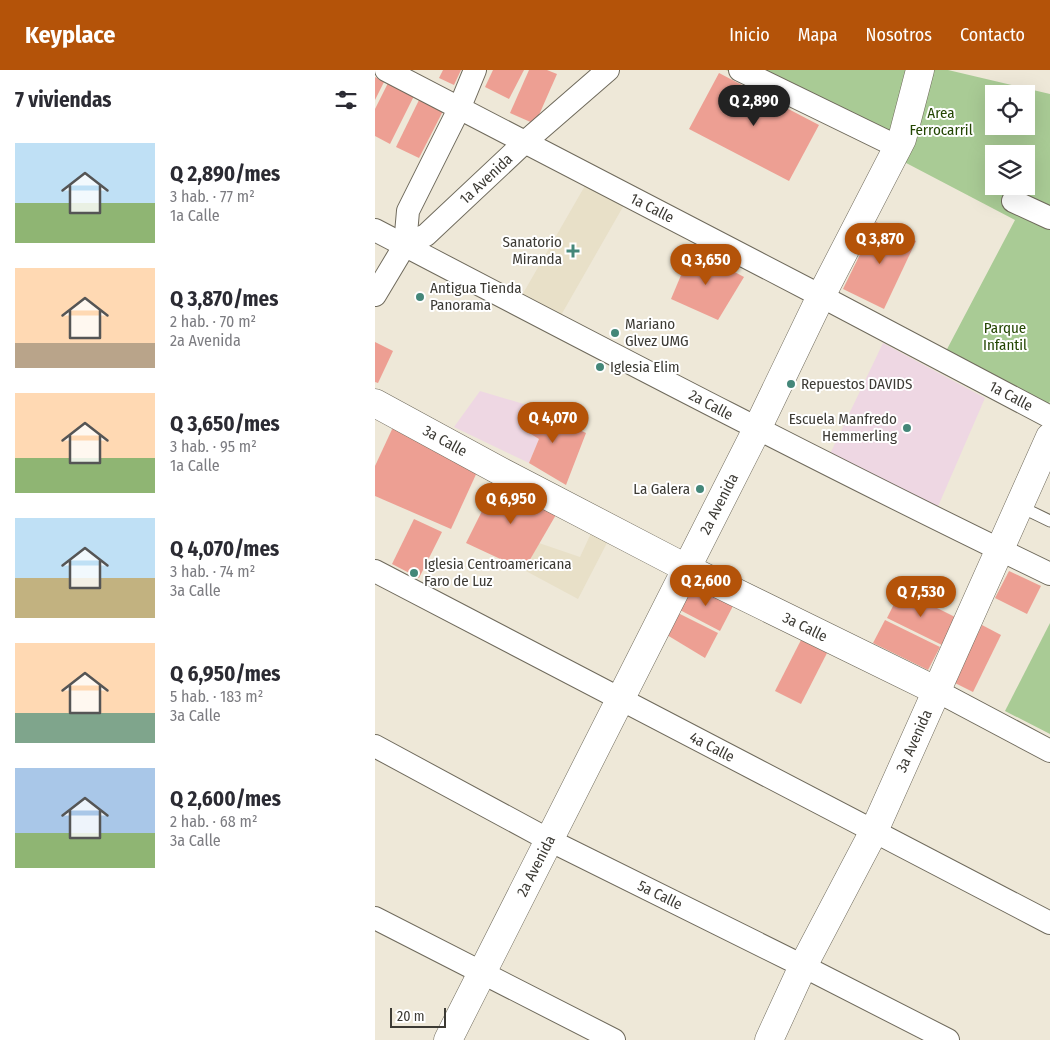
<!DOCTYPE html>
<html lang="es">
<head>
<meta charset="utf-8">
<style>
  body { margin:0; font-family:"Fira Sans Condensed",sans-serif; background:#f2f2f3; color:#2b2b33; height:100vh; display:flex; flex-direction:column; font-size:19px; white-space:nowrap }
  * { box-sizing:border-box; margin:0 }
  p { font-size:16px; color:#7c7c81 }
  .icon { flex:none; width:28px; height:28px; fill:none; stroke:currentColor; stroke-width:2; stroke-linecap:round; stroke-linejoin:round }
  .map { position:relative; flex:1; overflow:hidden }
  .side { display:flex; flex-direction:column; background:#fff; width:375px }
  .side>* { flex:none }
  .fabs { position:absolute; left:610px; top:15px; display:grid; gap:10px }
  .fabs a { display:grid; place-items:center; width:50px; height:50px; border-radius:0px; background:#fff; box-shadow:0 5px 20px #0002; font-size:25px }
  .scale { position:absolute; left:15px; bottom:12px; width:56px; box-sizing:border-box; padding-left:5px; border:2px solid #3c3a34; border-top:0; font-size:14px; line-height:18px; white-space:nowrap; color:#3c3a34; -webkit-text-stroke:4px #fff; paint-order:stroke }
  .price { position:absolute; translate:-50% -42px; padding:0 11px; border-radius:18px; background:#b45309; color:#fff; font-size:16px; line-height:32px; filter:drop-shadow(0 1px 2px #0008) }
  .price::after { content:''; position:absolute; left:50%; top:30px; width:15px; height:11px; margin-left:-8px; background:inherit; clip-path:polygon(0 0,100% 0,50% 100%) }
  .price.on { background:#222; color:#fff }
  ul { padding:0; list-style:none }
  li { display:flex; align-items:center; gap:15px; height:125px; padding:0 15px }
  li span { display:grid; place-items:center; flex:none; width:140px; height:100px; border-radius:0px; color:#555 }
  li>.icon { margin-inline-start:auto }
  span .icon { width:60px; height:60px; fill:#fffc; stroke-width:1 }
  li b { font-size:21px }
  h2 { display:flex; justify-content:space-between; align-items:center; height:60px; padding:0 15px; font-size:21px }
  header { display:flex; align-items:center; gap:30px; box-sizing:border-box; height:70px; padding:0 25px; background:#b45309; color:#fff }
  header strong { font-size:24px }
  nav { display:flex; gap:28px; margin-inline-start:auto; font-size:18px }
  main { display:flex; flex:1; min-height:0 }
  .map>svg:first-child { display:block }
</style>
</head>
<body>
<header>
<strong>Keyplace</strong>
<nav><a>Inicio</a><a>Mapa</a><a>Nosotros</a><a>Contacto</a></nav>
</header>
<main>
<section class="side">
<h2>7 viviendas<svg class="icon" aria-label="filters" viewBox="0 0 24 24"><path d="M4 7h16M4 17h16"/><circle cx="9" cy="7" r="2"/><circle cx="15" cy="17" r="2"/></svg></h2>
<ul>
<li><span style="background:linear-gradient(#bfe0f5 60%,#8fb573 0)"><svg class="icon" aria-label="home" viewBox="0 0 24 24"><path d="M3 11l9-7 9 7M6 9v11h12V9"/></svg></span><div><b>Q 2,890/mes</b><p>3 hab. · 77 m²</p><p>1a Calle</p></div></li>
<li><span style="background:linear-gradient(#ffd9b3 75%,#b9a48a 0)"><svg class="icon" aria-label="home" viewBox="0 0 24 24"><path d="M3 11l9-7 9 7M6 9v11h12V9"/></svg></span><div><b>Q 3,870/mes</b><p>2 hab. · 70 m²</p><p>2a Avenida</p></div></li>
<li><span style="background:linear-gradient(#ffd9b3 65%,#8fb573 0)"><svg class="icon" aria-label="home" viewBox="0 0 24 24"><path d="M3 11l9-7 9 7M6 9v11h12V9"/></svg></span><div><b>Q 3,650/mes</b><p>3 hab. · 95 m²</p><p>1a Calle</p></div></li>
<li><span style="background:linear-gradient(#bfe0f5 60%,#c2b280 0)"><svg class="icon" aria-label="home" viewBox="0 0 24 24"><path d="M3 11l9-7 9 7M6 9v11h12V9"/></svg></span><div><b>Q 4,070/mes</b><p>3 hab. · 74 m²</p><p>3a Calle</p></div></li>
<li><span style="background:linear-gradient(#ffd9b3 70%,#7fa58c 0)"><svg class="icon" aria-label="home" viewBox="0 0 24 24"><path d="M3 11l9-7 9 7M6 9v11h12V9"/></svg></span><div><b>Q 6,950/mes</b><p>5 hab. · 183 m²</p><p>3a Calle</p></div></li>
<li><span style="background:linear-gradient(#a9c7e8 65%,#8fb573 0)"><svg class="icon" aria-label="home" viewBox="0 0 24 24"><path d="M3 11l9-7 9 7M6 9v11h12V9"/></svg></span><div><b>Q 2,600/mes</b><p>2 hab. · 68 m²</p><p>3a Calle</p></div></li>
</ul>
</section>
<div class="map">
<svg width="675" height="970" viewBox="0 0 675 970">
  <rect width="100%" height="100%" fill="#eee8d8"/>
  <g fill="#e8e0c8">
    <polygon points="211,114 249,135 185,247 146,227"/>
    <polygon points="218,459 233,471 203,529 149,500 164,473 205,487"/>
  </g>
  <g fill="#eed7e3">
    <polygon points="508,273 610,328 558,448 453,388"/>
    <polygon points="105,321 152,335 146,358 164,369 154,393 79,357"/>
  </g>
  <g fill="#a9cb95" fill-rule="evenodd">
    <path d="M 351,0 L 573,0 L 675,24 L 675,331 L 670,345 L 570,283 L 640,150 L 365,6 ZM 619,24 L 651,24 L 651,56 L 619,56 ZM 619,84 L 651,84 L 651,116 L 619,116 Z"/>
    <polygon points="675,553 675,664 630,641"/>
  </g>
  <g fill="#ed9f93">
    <polygon points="68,0 86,0 79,15 64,8"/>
    <polygon points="118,0 149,0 134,29 110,17"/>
    <polygon points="154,0 172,0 182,4 160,54 135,43"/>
    <polygon points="344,3 444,55 414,111 314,59"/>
    <polygon points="0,7 9,12 0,30"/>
    <polygon points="13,13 39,26 15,74 0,66 0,39"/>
    <polygon points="44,30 68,41 44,88 21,77"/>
    <polygon points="501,152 541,171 509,239 468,219"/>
    <polygon points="317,179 369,207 343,250 296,229"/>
    <polygon points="0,272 18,281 3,313 0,312"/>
    <polygon points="152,335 211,363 191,415 154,393 164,369 146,358"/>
    <polygon points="19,355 103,400 76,459 0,426 0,396"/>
    <polygon points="125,405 182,443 149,500 91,473"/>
    <polygon points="39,449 67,462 44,508 17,494"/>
    <polygon points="634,501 666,516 652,544 620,528"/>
    <polygon points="318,512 359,534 345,561 303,539"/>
    <polygon points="526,520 580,547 567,575 512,548"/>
    <polygon points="303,543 343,563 330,588 292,565"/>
    <polygon points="510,550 565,577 553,600 498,573"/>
    <polygon points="607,555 626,565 598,622 578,612"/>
    <polygon points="426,570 452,583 426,634 400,621"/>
  </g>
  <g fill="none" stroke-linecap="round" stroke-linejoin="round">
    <defs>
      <polyline id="lane" points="644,436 675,451"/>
      <g id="street">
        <polyline points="11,0 446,226 675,347"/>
        <polyline points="365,0 523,77"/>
        <polyline points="638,131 675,148"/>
        <path d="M 0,160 C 224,277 447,394 675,504"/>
        <polyline points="30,175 33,141 84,39 100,0"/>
        <polyline points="0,225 30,175 51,165 150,72 233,0"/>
        <polyline points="0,501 675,853"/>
        <polyline points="562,621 675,681"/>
        <polyline points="0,676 174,770 428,896 573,970"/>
        <polyline points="0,848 239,970"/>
      </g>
      <g id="secondary">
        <polyline points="0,333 125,401 311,498 562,621"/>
        <polyline points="73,970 382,359 446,226 527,69 545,0"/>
        <polyline points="394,970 428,896 499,761 675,367"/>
      </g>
    </defs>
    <use href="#lane" stroke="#6f6a5c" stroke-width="13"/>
    <use href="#street" stroke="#6f6a5c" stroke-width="24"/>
    <use href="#secondary" stroke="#6f6a5c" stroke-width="29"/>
    <use href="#lane" stroke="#fff" stroke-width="11"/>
    <use href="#street" stroke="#fff" stroke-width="22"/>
    <use href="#secondary" stroke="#fff" stroke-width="28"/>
  </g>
  <g fill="#448779" stroke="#fff" stroke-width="2">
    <path d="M195.5 173.5h5v5h5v5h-5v5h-5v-5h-5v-5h5z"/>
    <circle cx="45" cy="227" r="5"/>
    <circle cx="240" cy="263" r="5"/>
    <circle cx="225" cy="297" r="5"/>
    <circle cx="416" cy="314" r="5"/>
    <circle cx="532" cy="358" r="5"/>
    <circle cx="325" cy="419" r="5"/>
    <circle cx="39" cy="503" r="5"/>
  </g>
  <g text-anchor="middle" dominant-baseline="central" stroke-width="4" stroke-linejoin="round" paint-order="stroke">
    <g font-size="15" fill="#234602" stroke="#fff">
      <text x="566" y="43">Area<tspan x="566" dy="17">Ferrocarril</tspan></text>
      <text x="630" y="258">Parque<tspan x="630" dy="17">Infantil</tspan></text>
    </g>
    <g font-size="15" fill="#3c3a34" stroke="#fff">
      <text transform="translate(111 109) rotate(-43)">1a Avenida</text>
      <text transform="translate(277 138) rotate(27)">1a Calle</text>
      <text transform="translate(636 326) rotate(28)">1a Calle</text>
      <text transform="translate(336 335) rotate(28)">2a Calle</text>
      <text transform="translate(70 371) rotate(29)">3a Calle</text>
      <text transform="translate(344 434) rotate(-63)">2a Avenida</text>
      <text transform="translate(430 557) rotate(26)">3a Calle</text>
      <text transform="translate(539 671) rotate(-66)">3a Avenida</text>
      <text transform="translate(337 677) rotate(27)">4a Calle</text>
      <text transform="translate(161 796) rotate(-63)">2a Avenida</text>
      <text transform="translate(285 825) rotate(26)">5a Calle</text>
    </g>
    <g font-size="15" fill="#3c3a34" stroke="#fff" text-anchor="start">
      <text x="187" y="172" text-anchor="end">Sanatorio<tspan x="187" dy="17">Miranda</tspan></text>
      <text x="55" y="218">Antigua Tienda<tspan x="55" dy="17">Panorama</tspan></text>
      <text x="250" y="254">Mariano<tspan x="250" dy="17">Glvez UMG</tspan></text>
      <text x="235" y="297">Iglesia Elim</text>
      <text x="426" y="314">Repuestos DAVIDS</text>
      <text x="522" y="349" text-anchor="end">Escuela Manfredo<tspan x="522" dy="17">Hemmerling</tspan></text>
      <text x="315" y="419" text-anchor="end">La Galera</text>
      <text x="49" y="494">Iglesia Centroamericana<tspan x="49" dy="17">Faro de Luz</tspan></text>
    </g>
  </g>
</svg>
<div class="fabs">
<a><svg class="icon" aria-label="locate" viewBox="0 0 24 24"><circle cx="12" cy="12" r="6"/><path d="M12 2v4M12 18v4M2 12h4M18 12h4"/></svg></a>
<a><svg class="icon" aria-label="layers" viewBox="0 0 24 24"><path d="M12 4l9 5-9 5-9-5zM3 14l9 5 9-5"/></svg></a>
</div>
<div class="scale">20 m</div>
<b class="price on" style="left:379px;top:57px">Q 2,890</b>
<b class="price" style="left:505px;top:195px">Q 3,870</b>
<b class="price" style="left:331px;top:216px">Q 3,650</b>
<b class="price" style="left:178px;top:374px">Q 4,070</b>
<b class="price" style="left:136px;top:455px">Q 6,950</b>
<b class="price" style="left:331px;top:537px">Q 2,600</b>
<b class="price" style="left:546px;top:548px">Q 7,530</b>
</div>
</main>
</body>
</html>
